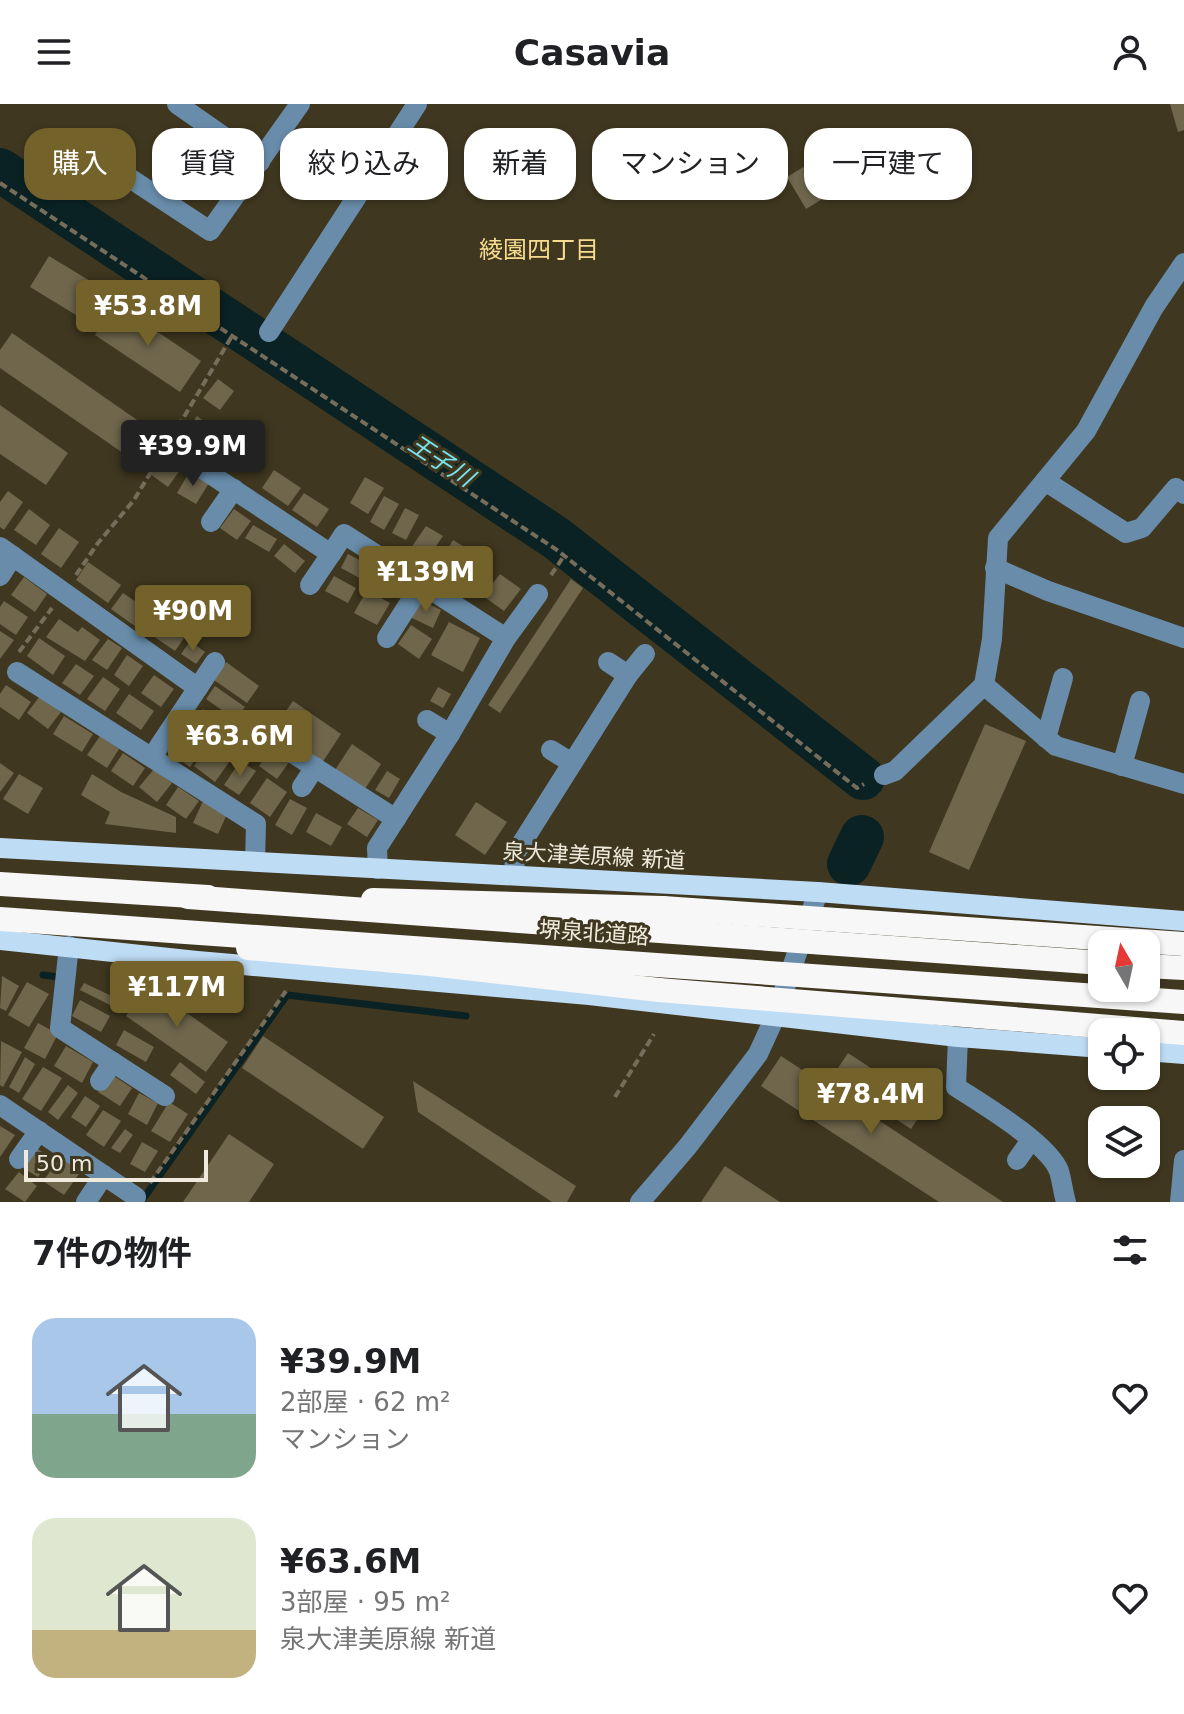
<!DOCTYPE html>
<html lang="ja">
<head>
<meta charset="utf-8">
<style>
  body { margin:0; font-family:"DejaVu Sans","Noto Sans JP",sans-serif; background:#f6f6f6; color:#202124; height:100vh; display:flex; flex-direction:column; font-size:30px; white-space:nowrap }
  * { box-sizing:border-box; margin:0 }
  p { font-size:26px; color:#757577 }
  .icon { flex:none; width:44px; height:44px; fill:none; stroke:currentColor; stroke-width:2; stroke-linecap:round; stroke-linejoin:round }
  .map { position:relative; height:1098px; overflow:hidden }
  .sheet { display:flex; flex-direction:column; background:#fff; flex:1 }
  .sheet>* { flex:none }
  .hud { position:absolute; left:24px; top:24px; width:1136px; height:72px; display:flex; gap:16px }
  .needle { width:52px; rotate:351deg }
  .buttons { position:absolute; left:1088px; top:826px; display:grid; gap:16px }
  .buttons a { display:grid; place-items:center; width:72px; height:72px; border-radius:16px; background:#fff; box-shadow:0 2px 6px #0004; font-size:40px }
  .scale { position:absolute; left:24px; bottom:20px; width:184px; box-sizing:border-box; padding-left:8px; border:4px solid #efeadc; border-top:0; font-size:22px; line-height:28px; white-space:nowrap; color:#efeadc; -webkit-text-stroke:6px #3f371f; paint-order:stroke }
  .price { position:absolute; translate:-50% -68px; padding:0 18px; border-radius:8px; background:#74622b; color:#fff; font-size:26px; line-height:52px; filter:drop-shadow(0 2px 4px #0008) }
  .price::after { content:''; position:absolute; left:50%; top:48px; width:24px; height:18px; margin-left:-12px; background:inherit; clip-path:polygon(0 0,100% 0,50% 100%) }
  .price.current { background:#222; color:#fff }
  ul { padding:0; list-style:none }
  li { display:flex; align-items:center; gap:24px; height:200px; padding:0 32px }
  li span { display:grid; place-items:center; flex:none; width:224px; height:160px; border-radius:24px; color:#555 }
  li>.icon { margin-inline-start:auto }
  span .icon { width:96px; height:96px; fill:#fffc; stroke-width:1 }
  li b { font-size:34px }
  h2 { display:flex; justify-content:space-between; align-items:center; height:96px; padding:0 32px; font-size:34px }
  .pill { padding:0 28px; border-radius:24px; background:#fff; box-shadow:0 2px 6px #0004; font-size:28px; line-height:72px }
  .pill.current { background:#74622b; color:#fff }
  header { display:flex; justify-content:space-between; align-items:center; height:104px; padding:0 32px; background:#fff; font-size:36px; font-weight:600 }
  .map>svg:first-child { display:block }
</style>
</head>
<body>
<header><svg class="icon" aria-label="menu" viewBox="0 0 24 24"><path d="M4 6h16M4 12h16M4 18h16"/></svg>Casavia<svg class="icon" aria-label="person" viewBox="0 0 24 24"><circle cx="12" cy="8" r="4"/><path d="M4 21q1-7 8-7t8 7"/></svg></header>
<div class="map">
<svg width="1184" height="1098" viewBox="0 0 1184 1098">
  <rect width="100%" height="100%" fill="#3f371f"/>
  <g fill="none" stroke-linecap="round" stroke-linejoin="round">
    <g stroke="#0a2224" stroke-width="7">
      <polyline points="43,871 58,873"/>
      <polyline points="187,882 207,883"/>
      <polyline points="141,1098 287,891 466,912"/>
    </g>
    <g stroke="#0a2224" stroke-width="44">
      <polyline points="0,66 556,434 863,674"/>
      <polyline points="849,760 862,733"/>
    </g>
  </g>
  <g fill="#6f664c">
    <polygon points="1170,0 1184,0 1184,26 1178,28"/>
    <polygon points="810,59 829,91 806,105 787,73"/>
    <polygon points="49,152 95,180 76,211 30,183"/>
    <polygon points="116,200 201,257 180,288 95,231"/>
    <polygon points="12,229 153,327 133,356 0,264 0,246"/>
    <polygon points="218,275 234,287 220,306 203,294"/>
    <polygon points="0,301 68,349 46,381 0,350"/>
    <polygon points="197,312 212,324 199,342 184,330"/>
    <polygon points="221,332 241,345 229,363 209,350"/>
    <polygon points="165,349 183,362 168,383 150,370"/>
    <polygon points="274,366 301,384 288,402 262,384"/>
    <polygon points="190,367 209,379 196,400 177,389"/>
    <polygon points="365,373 384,384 368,410 350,399"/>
    <polygon points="8,387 23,398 4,426 0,423 0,398"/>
    <polygon points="304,389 329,405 317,423 292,406"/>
    <polygon points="384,392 399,400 384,426 370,418"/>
    <polygon points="405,404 419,411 406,436 392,429"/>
    <polygon points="29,405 50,421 36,441 14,426"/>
    <polygon points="234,405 251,417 237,436 220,424"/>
    <polygon points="253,421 277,435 269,448 245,434"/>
    <polygon points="426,422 443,432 427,455 411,444"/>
    <polygon points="59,424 79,438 61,464 41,450"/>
    <polygon points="453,436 469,446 458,465 442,456"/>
    <polygon points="284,440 305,457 295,469 274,452"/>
    <polygon points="348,450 373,463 365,477 341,464"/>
    <polygon points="472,452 488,463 472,485 457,475"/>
    <polygon points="88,458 121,481 108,499 76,476"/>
    <polygon points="500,470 521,485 504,507 483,492"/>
    <polygon points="376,471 392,479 386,489 371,481"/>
    <polygon points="334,472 356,484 348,499 325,487"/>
    <polygon points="24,473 47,490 35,508 11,491"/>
    <polygon points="571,475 583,484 500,609 488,601"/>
    <polygon points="367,486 390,499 377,521 354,509"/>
    <polygon points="123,489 151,508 139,525 111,505"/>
    <polygon points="419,495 441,506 433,524 410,513"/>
    <polygon points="4,497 28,513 16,531 0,520 0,503"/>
    <polygon points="162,513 187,530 175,547 150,530"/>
    <polygon points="59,515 78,528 82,523 100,536 85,557 46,533"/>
    <polygon points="449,518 480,534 463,568 431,551"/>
    <polygon points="411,521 432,535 419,555 398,540"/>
    <polygon points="0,527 14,536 0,555"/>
    <polygon points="39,534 65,552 53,571 27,552"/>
    <polygon points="108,535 122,544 107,566 92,556"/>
    <polygon points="190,537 205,548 196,560 181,550"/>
    <polygon points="127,551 143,562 129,582 114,571"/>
    <polygon points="226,558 259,582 247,599 214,576"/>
    <polygon points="76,560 94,572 80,591 62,579"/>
    <polygon points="154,571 174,585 161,603 141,589"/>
    <polygon points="103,573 120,585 105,607 87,595"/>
    <polygon points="6,581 31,598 19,616 0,603 0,590"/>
    <polygon points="215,582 245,603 236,616 206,595"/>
    <polygon points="438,583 451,590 443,604 430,597"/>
    <polygon points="129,590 154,607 141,626 116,609"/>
    <polygon points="40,592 61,608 48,625 27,609"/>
    <polygon points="293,597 341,630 322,659 273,626"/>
    <polygon points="203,605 229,623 218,638 192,621"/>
    <polygon points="64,612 93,630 82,648 53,630"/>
    <polygon points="985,620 1026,637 969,766 929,748"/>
    <polygon points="246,621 263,633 245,658 228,646"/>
    <polygon points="186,623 208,638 190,663 169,648"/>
    <polygon points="100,632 119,645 107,664 87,651"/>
    <polygon points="210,639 232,654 215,678 194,662"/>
    <polygon points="352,640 381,660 365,685 335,666"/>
    <polygon points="273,641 292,654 277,675 259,662"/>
    <polygon points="123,649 145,664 133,682 111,667"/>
    <polygon points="240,657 256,667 239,691 224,681"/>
    <polygon points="0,659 14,669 0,688"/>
    <polygon points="154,665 172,679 157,698 139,683"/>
    <polygon points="387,667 400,675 389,694 375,686"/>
    <polygon points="19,670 43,684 28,710 3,695"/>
    <polygon points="92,670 121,688 176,713 176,729 105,720 110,708 81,691"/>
    <polygon points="267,674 287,688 270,713 250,699"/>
    <polygon points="178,683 199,697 186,715 166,701"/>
    <polygon points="290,695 307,704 292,731 275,721"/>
    <polygon points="203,697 228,708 218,730 193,719"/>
    <polygon points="476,698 507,718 485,751 455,731"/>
    <polygon points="358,704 378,716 367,733 347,720"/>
    <polygon points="316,709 342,723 331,742 306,728"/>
    <polygon points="2,872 19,882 6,907 0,904"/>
    <polygon points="27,878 49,890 29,923 8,911"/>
    <polygon points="84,879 116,894 112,902 80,886"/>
    <polygon points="147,881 228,938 206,968 126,912"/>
    <polygon points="80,896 110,912 101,928 72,912"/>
    <polygon points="38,919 58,930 45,955 24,944"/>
    <polygon points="124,926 154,943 146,958 116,941"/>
    <polygon points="263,932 384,1013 363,1045 242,964"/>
    <polygon points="1,937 22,948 3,983 0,981"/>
    <polygon points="66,942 93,958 82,979 54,962"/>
    <polygon points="848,949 927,1001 911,1025 832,973"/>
    <polygon points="781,952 1003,1098 939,1098 761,982"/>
    <polygon points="25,953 35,960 19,989 9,983"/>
    <polygon points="180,958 205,978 196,990 170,971"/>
    <polygon points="43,963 62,974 41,1007 22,995"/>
    <polygon points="109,969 132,984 120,1002 98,988"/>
    <polygon points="413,977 576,1082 567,1098 552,1098 418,1008"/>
    <polygon points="68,981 78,989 58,1016 48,1008"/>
    <polygon points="139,989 158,999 147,1021 128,1010"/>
    <polygon points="85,992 100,1002 86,1023 71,1013"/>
    <polygon points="169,998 188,1010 170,1038 151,1027"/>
    <polygon points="103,1006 121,1017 104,1043 86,1031"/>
    <polygon points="0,1022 15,1031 0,1053"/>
    <polygon points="125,1025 133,1031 120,1049 111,1044"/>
    <polygon points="229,1030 274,1060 249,1098 183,1098"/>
    <polygon points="142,1038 158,1047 145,1068 130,1060"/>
    <polygon points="32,1041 51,1054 38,1073 18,1061"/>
    <polygon points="61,1053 81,1067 64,1091 43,1077"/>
    <polygon points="725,1062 780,1098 701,1098"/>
    <polygon points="19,1068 37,1082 25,1098 5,1085"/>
  </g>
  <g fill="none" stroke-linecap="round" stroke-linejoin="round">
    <g stroke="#766e5a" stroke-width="4" stroke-dasharray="8 4" stroke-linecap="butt">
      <polyline points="0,79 557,446 857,684 864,680"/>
      <polyline points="178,323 232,232"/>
      <polyline points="76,471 98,439 134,396 157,358"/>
      <polyline points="551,471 564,452"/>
      <polyline points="19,548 52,504"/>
      <polyline points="615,993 654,930"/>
      <polyline points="150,1079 286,887"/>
    </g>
    <g stroke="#688caa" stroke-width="20">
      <polyline points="177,0 260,58"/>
      <polyline points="122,69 210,127 300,0"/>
      <polyline points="269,228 417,0"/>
      <polyline points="171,344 331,450 344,430 506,534"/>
      <polyline points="1045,377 1126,429 1142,424 1176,384 1184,390"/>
      <polyline points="211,418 234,385"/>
      <polyline points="0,443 198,584"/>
      <polyline points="995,464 1048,487 1184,534"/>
      <polyline points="0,472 13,452"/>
      <polyline points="310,481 331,450"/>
      <polyline points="387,534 421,481"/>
      <polyline points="608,558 628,571"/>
      <polyline points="17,568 256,720 255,758"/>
      <polyline points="984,581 992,535 998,434 1086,327 1154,203 1184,159"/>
      <polyline points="427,616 450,630"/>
      <polyline points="1046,634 1063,574"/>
      <polyline points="275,638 396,715"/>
      <polyline points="551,646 572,659"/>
      <polyline points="152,653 215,558"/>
      <polyline points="1122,662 1140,597"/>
      <polyline points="884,671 895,667 984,581 1056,642 1184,680"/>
      <polyline points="302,683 315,663"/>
      <polyline points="378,765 377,744 450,630 506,534 538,490"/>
      <polyline points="514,771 515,750 628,571 645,550"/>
      <polyline points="69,842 60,924 165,992"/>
      <path d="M 958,933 L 956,983 C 982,1000 1048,1039 1059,1067 C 1062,1077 1063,1088 1066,1098"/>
      <polyline points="100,977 113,958"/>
      <polyline points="0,1001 136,1093"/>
      <polyline points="19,1055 39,1027"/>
      <polyline points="1017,1056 1031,1036"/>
      <polyline points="86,1098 104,1071"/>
      <polyline points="640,1098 688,1042 758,950 775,913 818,788"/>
      <polyline points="1180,1098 1184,1056"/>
    </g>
    <g stroke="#bedcf4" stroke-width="20">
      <polyline points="0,744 818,788 1184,817"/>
      <polyline points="0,836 197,857 589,891 958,933 1102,944"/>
      <polyline points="1146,947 1184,950"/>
    </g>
    <g stroke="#f7f7f7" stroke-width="24">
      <polyline points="0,780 208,793"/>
      <polyline points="373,796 663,804"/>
      <polyline points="248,844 430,860 659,886"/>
      <polyline points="1146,862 1184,864"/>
    </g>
    <g stroke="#f7f7f7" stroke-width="24">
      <polyline points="188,793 1102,859"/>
      <polyline points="663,804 1184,840"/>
      <polyline points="0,815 1184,898"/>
      <polyline points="659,886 1184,929"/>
    </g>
  </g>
  <g text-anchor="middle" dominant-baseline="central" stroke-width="6" stroke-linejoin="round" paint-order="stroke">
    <g font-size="22" fill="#efeadc" stroke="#3f371f">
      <text transform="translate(594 752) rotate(3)">泉大津美原線 新道</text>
      <text transform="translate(594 829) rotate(4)">堺泉北道路</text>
    </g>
    <g font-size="24" fill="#f7db8f" stroke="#3f371f">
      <text x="539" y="146">綾園四丁目</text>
    </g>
    <g font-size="24" font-style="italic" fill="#75e6f1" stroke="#3f371f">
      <text transform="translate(441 357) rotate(33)">王子川</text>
    </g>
  </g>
</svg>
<div class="buttons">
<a><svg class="needle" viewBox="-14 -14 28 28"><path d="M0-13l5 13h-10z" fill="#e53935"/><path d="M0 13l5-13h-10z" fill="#757577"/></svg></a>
<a><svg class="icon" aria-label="locate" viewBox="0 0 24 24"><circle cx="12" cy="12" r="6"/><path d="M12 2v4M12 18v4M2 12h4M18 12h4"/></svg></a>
<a><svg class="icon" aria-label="layers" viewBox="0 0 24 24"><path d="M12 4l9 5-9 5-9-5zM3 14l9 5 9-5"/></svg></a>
</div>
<div class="scale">50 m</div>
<b class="price" style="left:148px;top:244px">¥53.8M</b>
<b class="price current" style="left:193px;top:384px">¥39.9M</b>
<b class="price" style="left:426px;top:510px">¥139M</b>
<b class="price" style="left:193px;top:549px">¥90M</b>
<b class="price" style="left:240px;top:674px">¥63.6M</b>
<b class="price" style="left:177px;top:925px">¥117M</b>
<b class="price" style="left:871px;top:1032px">¥78.4M</b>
<div class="hud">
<a class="pill current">購入</a>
<a class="pill">賃貸</a>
<a class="pill">絞り込み</a>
<a class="pill">新着</a>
<a class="pill">マンション</a>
<a class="pill">一戸建て</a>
</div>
</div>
<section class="sheet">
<h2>7件の物件<svg class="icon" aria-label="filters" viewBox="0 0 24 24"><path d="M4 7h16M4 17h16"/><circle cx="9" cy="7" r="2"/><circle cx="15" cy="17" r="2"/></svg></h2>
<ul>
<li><span style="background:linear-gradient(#a9c7e8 60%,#7fa58c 0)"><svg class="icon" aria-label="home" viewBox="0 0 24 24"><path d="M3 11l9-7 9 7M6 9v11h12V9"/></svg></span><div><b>¥39.9M</b><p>2部屋 · 62 m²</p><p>マンション</p></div><svg class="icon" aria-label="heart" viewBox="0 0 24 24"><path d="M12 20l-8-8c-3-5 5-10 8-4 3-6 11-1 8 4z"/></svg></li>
<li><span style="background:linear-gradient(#dfe7d0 70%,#c2b280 0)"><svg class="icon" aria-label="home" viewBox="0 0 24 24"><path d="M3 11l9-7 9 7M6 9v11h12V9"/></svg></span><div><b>¥63.6M</b><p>3部屋 · 95 m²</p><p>泉大津美原線 新道</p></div><svg class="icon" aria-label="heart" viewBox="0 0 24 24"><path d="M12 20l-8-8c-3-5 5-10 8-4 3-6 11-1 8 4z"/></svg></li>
</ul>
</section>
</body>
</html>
